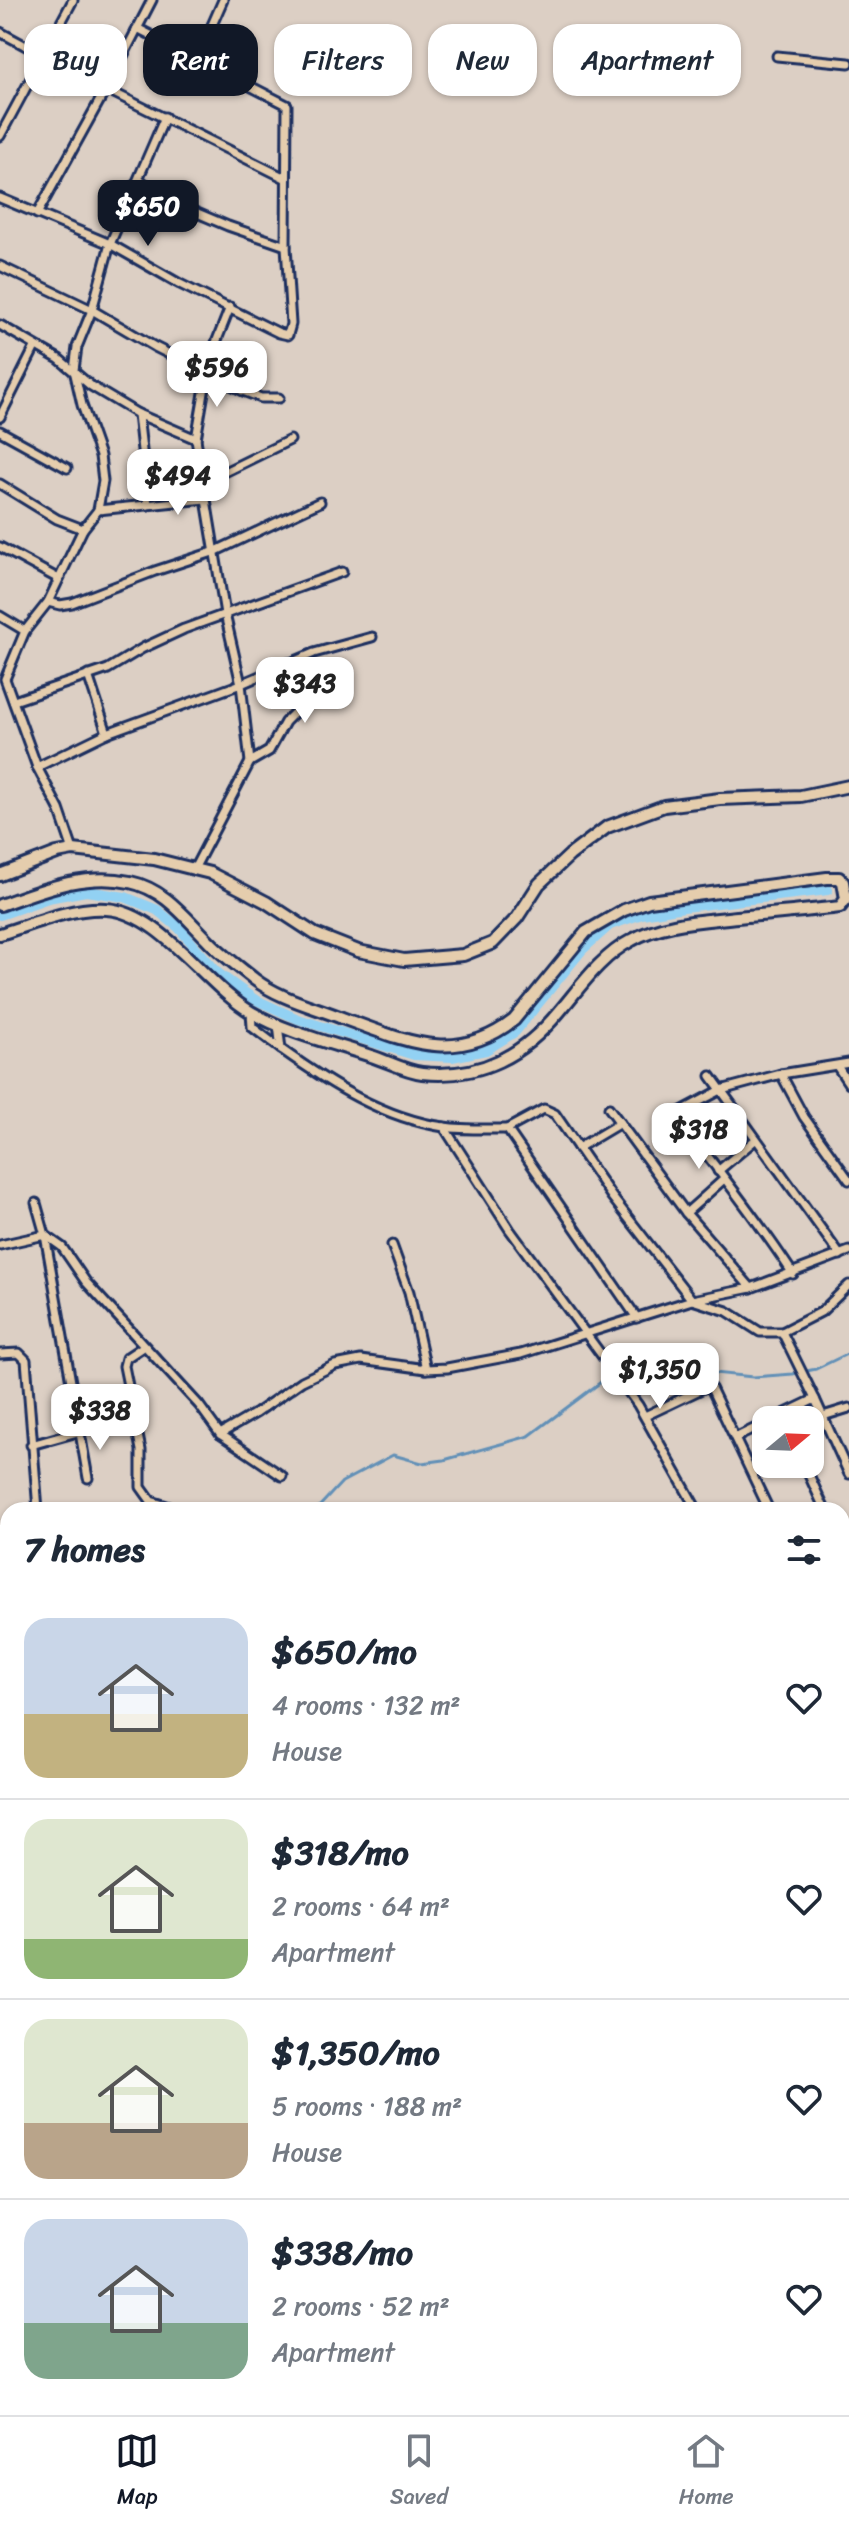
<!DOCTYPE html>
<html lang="en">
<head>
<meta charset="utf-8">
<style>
  body { margin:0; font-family:Sriracha,sans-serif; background:#f6f6f7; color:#1f2937; height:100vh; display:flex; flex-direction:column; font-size:30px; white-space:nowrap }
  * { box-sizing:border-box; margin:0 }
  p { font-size:26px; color:#747a83 }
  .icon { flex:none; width:44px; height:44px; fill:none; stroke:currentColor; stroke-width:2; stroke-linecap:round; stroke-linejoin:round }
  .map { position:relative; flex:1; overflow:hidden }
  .drawer { position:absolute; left:0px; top:1502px; width:850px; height:914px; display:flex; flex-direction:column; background:#fff; border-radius:24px 24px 0 0; box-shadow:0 2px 6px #0004 }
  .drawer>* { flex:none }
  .guide { position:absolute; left:24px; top:24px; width:802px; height:72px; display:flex; gap:16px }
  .needle { width:52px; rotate:71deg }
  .controls { position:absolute; left:752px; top:1406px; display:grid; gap:16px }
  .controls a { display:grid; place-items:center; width:72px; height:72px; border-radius:16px; background:#fff; box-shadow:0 2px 6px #0004; font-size:40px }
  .price { position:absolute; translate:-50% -68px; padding:0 18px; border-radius:16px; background:#fff; color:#222; font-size:26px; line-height:52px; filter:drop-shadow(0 2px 4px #0008) }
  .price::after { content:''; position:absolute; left:50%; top:48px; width:24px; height:18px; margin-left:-12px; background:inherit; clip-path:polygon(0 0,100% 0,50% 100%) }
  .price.active { background:#111827; color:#fff }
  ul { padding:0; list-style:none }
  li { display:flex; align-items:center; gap:24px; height:200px; padding:0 24px }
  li+li { border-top:2px solid #e0e1e3 }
  li span { display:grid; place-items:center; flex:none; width:224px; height:160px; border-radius:24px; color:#555 }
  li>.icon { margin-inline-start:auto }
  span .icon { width:96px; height:96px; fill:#fffc; stroke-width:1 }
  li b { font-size:34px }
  h2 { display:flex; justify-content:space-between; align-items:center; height:96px; padding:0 24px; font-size:34px }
  .tag { padding:0 28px; border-radius:24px; background:#fff; box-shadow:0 2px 6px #0004; font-size:28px; line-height:72px }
  .tag.active { background:#111827; color:#fff }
  .dock { display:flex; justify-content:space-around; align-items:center; height:112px; border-top:2px solid #e0e1e3; background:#fff; font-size:22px; color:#747a83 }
  .dock a { display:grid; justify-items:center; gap:4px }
  .dock .active { color:#111827 }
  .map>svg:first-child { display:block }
</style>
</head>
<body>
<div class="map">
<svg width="849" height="2415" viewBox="0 0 849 2415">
  <rect width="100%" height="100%" fill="#dccfc4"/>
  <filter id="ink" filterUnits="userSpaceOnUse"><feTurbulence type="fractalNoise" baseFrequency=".0125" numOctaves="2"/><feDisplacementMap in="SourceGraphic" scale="16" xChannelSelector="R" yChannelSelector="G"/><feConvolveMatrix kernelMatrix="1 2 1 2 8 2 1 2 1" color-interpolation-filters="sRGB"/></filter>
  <g filter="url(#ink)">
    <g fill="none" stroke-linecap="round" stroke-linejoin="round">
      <polyline stroke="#6290b7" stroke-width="3" points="316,1510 342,1482 393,1455 422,1463 444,1460 529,1436 601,1382 625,1373 632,1373 640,1378 646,1387 662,1386 695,1371 753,1377 793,1374 816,1369 849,1353"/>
      <polyline stroke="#92d1f3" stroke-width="10" points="0,915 48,898 86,891 125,897 157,910 178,927 218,973 254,999 298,1019 414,1055 452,1057 486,1050 515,1032 582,950 610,925 642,914 684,907 828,890"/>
      <defs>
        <g id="street">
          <polyline points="0,32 106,89 285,178"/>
          <polyline points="777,56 849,63"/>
          <polyline points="198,57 223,0"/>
          <polyline points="0,136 73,0"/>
          <polyline points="139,180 183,207 228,226 286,246"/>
          <polyline points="0,198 110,244 180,284 279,333 288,335 291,324 286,246 287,105 137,28"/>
          <polyline points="37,214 106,89 152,0"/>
          <polyline points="0,266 92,310 155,347 243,391 261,398 279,398"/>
          <polyline points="0,325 59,359 91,386 138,414 196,439"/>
          <polyline points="138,414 148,505"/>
          <polyline points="0,417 35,347"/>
          <polyline points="0,431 67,468"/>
          <polyline points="202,483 290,440"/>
          <polyline points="0,484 57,519 83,529"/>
          <polyline points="98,510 205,499"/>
          <polyline points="0,547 57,578"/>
          <polyline points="48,602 60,605 72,603 155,571 216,551 320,502"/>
          <polyline points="0,616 25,631"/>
          <polyline points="88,675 107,733"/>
          <polyline points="14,701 108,669 143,648 184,629 342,572"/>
          <polyline points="250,762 269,751 285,722 300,707 288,663"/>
          <polyline points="37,767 107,733 241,684 314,653 372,637"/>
          <polyline points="73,850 59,809 37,767 5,679 25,631 48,602 83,529 98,510 103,481 100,456 82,405 74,370 77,347 92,310 110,244 165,117"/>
          <polyline points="194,869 250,762 241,684 225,614 196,439 210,358 230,307"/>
          <polyline points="251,1012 252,1027 281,1049"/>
          <path d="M 278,1025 L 281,1049 C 330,1084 383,1118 444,1127 C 464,1130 486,1129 507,1129 L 637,1318"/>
          <polyline points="837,1066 849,1084"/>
          <polyline points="781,1074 804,1117 849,1180"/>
          <polyline points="711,1076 840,1255"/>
          <polyline points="609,1108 686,1213 751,1288"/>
          <polyline points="444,1127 510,1230 638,1405 697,1510"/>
          <polyline points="507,1129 544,1109 555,1114 612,1197 692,1300 727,1311 760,1332 782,1332 821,1312 849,1285"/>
          <polyline points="578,1148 620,1123"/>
          <polyline points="718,1171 755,1140"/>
          <polyline points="36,1203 45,1235 62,1247 86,1282 199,1405 220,1434 282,1476"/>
          <polyline points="686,1213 723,1180"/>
          <polyline points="0,1245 45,1235 88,1478"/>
          <polyline points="392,1245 409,1292 426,1369"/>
          <path d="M 793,1274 C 757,1218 715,1167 676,1114 L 721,1090 L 781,1074 L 849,1063"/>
          <polyline points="782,1332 815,1399"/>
          <polyline points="144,1346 126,1358 124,1366 141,1450 141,1487 151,1501 179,1510"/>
          <polyline points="0,1354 19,1353 26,1360 38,1510"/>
          <polyline points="645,1416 706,1387 711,1388 769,1510"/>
          <polyline points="823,1416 849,1408"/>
          <polyline points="771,1420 815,1399 849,1474"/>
          <polyline points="220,1434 256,1413 302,1381 335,1365 361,1360 426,1369 447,1368 521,1354 692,1300 751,1288 849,1251"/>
          <polyline points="735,1438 766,1423"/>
          <polyline points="31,1445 81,1431"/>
          <polyline points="804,1464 825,1510"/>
          <polyline points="842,1533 849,1530"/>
          <polyline points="0,1541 8,1539"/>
          <polyline points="0,1557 8,1579"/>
          <polyline points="0,1594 8,1591"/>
          <polyline points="842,1605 849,1604"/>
          <polyline points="842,1655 849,1654"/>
          <polyline points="842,1678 849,1698"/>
          <polyline points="0,1757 8,1721"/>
          <polyline points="0,1766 8,1768"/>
          <polyline points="842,1803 849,1803"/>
          <polyline points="842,1831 849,1849"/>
          <polyline points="0,1882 8,1883"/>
          <polyline points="842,1898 849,1897"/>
          <polyline points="0,1923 8,1895"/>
          <polyline points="842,1950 849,1949"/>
          <polyline points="842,2000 849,2000"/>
          <polyline points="0,2011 8,2011"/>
          <polyline points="842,2054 849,2053"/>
          <polyline points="0,2089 8,2091"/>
          <polyline points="842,2108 849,2107"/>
          <polyline points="0,2146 8,2148"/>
          <polyline points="842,2159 849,2158"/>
          <polyline points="842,2213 849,2213"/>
          <path d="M 0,2276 C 8,2242 0,2216 8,2179"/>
          <polyline points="842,2314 849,2314"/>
          <polyline points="0,2358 8,2359"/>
          <polyline points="842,2369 849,2368"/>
          <polyline points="235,2408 283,2415"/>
          <polyline points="309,2408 424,2412 485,2411 534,2415"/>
          <polyline points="0,2414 7,2415"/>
          <polyline points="108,2415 109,2408"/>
          <polyline points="565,2415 570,2408"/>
          <polyline points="595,2415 598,2408"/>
          <polyline points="742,2415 744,2408"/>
        </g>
        <g id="secondary">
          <polyline points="0,875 57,853 73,850 154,859 210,873 266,902 315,934 358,951 404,960 463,955 493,943 517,918 539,884 570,855 607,827 664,806 720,799 801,796 849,786"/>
          <path d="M 0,905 C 42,890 85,872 130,882 C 164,889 184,916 207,939 C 221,954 238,966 254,979 C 280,999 312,1006 342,1018 C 404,1040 455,1066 514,1020 L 586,932 L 624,910 L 649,901 L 827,878 L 839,878 L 843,882 L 846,899 L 840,907 C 806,911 771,914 737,917 C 702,921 663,922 632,940 C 601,956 581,986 559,1012 C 523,1055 481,1079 422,1073 C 405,1071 387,1061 371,1056 C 332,1043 287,1033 251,1012 C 205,985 160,912 106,909 C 71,907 32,924 0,934"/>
        </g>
      </defs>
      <use href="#street" stroke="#1b2f5e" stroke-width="13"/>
      <use href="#secondary" stroke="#1b2f5e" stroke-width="16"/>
      <use href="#street" stroke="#e5cdad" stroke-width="7"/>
      <use href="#secondary" stroke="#e5cdad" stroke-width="10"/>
    </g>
  </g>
</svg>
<div class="controls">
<a><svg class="needle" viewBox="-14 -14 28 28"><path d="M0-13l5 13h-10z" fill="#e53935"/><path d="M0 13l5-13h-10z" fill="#747a83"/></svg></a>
</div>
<b class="price active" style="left:148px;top:248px">$650</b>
<b class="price" style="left:217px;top:409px">$596</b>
<b class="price" style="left:178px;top:517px">$494</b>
<b class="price" style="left:305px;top:725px">$343</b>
<b class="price" style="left:699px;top:1171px">$318</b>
<b class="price" style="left:660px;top:1411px">$1,350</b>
<b class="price" style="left:100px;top:1452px">$338</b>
<div class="guide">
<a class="tag">Buy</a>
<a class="tag active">Rent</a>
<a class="tag">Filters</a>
<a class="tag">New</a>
<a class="tag">Apartment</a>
</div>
<section class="drawer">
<h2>7 homes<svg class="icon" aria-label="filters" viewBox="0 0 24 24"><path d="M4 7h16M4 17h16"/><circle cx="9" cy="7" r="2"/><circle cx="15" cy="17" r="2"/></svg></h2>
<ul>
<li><span style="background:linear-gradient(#c9d6e8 60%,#c2b280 0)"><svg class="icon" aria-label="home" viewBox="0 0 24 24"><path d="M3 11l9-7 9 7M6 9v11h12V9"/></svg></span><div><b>$650/mo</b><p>4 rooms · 132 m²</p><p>House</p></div><svg class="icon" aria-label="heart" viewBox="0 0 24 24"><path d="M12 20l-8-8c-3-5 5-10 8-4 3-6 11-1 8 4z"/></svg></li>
<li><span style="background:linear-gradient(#dfe7d0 75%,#8fb573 0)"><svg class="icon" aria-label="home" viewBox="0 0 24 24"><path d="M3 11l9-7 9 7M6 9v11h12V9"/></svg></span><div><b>$318/mo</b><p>2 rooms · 64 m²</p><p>Apartment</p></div><svg class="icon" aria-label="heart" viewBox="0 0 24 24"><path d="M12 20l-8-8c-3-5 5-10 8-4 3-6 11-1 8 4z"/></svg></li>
<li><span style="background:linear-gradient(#dfe7d0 65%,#b9a48a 0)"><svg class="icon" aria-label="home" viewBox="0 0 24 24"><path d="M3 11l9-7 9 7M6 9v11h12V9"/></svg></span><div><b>$1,350/mo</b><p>5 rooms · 188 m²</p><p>House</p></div><svg class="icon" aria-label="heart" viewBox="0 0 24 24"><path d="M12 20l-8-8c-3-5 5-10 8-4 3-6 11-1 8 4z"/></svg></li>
<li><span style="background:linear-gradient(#c9d6e8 65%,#7fa58c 0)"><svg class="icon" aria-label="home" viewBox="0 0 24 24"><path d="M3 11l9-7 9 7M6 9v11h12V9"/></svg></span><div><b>$338/mo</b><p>2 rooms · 52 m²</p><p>Apartment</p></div><svg class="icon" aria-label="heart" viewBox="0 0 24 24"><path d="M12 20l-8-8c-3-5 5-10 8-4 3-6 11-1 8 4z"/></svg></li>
</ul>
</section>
</div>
<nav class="dock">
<a class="active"><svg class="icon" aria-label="map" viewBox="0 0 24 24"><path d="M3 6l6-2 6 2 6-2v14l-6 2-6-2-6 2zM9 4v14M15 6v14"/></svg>Map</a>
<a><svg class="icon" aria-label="saved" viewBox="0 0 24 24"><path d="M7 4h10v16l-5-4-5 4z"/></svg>Saved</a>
<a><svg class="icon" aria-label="home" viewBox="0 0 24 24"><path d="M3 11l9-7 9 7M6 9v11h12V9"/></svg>Home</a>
</nav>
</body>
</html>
